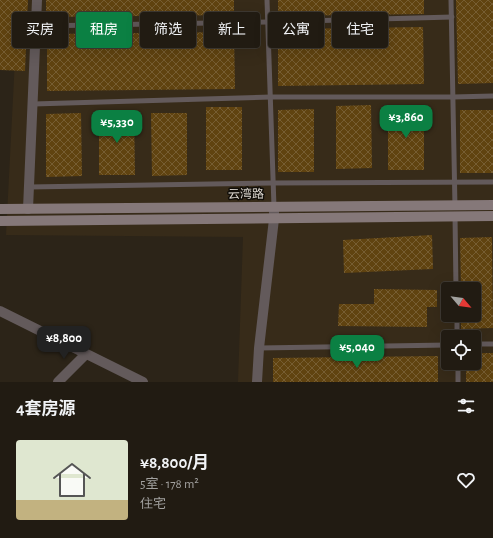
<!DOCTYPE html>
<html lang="zh">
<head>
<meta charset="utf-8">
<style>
  body { margin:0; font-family:"Alegreya Sans","Noto Sans SC",sans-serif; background:#2d2820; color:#f1f3f6; height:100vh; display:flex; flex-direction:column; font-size:15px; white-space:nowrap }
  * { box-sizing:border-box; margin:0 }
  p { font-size:13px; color:#a2a19f }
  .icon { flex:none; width:22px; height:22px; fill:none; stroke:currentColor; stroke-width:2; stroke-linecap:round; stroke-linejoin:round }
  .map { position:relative; height:382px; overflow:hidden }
  .drawer { display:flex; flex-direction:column; background:#211b12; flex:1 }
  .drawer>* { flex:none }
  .top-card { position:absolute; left:12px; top:12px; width:469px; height:36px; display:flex; gap:8px }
  .needle { width:26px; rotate:119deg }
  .buttons { position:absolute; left:441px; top:282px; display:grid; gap:8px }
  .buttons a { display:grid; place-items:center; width:40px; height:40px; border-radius:4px; background:#211b12; box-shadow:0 4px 16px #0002,0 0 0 1px #3e3932; font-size:20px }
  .price { position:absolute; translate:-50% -34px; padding:0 9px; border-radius:8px; background:#0b8043; color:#fff; font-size:13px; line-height:26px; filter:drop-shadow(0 1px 2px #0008) }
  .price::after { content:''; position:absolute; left:50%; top:24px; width:12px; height:9px; margin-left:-6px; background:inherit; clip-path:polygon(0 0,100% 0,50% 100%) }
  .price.current { background:#222; color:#fff }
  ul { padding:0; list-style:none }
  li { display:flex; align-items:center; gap:12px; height:100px; padding:0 16px }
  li+li { border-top:1px solid #3e3932 }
  li span { display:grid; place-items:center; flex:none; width:112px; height:80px; border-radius:4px; color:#555 }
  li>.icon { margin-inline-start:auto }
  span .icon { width:48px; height:48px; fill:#fffc; stroke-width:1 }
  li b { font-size:17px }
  h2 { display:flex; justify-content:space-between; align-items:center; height:48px; padding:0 16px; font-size:17px }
  .chip { padding:0 14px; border-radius:4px; background:#211b12; box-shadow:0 4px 16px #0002,0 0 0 1px #3e3932; font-size:14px; line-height:36px }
  .chip.current { background:#0b8043; color:#fff }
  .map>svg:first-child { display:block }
</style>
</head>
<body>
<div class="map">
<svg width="493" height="382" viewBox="0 0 493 382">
  <defs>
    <pattern id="building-cross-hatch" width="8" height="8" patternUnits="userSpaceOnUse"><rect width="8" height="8" fill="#604310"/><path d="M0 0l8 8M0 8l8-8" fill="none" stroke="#765d32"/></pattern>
  </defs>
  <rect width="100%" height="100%" fill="#2c2418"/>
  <path fill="#372b19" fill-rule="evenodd" d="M 18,0 L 493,0 L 493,382 L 238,382 L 243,237 L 6,235 ZM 448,289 L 474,289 L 474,315 L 448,315 ZM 448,337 L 474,337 L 474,363 L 448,363 Z"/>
  <g fill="url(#building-cross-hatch)">
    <polygon points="0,0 28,0 25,71 0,70"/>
    <polygon points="46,0 234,0 234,15 46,17"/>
    <polygon points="278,0 424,0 424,14 278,16"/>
    <polygon points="456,0 493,0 493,83 458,84"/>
    <polygon points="423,27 424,84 278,86 278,29"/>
    <polygon points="234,32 235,89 47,91 47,34"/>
    <polygon points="371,105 372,168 336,169 336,106"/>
    <rect x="206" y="107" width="36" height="63"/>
    <polygon points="424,107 424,170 388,170 388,108"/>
    <polygon points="314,109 314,172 278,172 278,110"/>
    <rect x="460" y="110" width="33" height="63"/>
    <polygon points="99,112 134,112 135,175 99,175"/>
    <polygon points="81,113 82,176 46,177 46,114"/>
    <polygon points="151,113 187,113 187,175 152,176"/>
    <polygon points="432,235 433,269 344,273 343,240"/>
    <polygon points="492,237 493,328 461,329 461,315 474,315 474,289 461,289 460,238"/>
    <polygon points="374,289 437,290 437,307 427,307 427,327 338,326 339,304 374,304"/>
    <polygon points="474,353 493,353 493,382 466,382 466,363 474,363"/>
    <polygon points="438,356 438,382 273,382 273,358"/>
  </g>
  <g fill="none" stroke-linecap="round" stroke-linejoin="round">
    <g stroke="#635a5b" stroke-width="5">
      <polyline points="267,0 274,207"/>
      <polyline points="451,0 455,207"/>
      <polyline points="36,26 268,22 452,17"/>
      <polyline points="33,104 271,97 453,97 493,96"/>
      <polyline points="29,187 273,183 493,182"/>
      <polyline points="455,215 456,289"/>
      <polyline points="457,315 457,337"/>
      <polyline points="474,344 493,344"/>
      <polyline points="259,348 448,345"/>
      <polyline points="458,363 458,382"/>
    </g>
    <g stroke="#635a5b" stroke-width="10">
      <polyline points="28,209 37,0"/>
      <polyline points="0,311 143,382"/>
      <polyline points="58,382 86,354"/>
      <polyline points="257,382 259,348 274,219 274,207"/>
    </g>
    <g stroke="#857879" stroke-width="10">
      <polyline points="0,209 493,205"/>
      <polyline points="0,221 493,216"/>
    </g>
  </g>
  <g text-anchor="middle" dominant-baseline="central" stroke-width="3" stroke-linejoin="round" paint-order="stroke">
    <g font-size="12" fill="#ddd8d0" stroke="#110e09">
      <text transform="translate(246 194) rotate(-1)">云湾路</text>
    </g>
  </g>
</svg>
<div class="buttons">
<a><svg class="needle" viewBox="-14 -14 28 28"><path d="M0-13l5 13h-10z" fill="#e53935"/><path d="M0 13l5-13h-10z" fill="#a2a19f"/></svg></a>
<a><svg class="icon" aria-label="locate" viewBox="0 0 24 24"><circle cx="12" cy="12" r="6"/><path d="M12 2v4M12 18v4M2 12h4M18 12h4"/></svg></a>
</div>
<b class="price" style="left:406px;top:139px">¥3,860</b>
<b class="price" style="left:117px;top:144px">¥5,330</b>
<b class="price current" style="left:64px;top:360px">¥8,800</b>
<b class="price" style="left:357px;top:369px">¥5,040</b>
<div class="top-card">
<a class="chip">买房</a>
<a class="chip current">租房</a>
<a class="chip">筛选</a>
<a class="chip">新上</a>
<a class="chip">公寓</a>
<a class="chip">住宅</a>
</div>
</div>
<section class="drawer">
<h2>4套房源<svg class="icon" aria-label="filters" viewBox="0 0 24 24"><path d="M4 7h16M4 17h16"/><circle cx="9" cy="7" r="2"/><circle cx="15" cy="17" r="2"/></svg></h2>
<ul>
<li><span style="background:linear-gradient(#dfe7d0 75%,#c2b280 0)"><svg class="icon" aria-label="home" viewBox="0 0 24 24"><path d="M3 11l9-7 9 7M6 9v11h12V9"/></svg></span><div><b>¥8,800/月</b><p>5室 · 178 m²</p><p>住宅</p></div><svg class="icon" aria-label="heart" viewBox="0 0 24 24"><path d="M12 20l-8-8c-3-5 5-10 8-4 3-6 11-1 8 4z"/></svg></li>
</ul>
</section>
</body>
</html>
